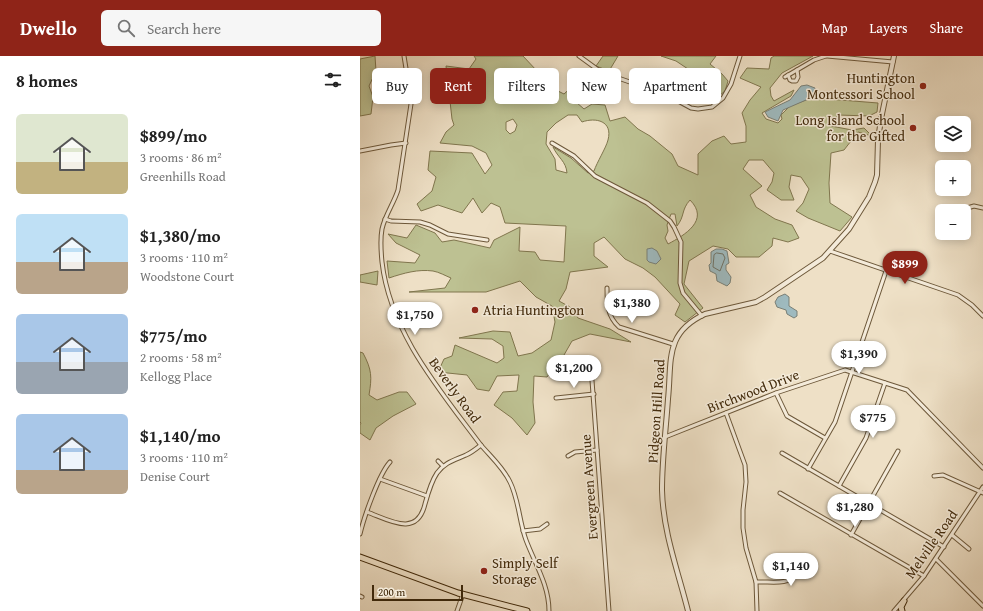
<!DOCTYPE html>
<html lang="en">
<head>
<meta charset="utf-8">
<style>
  body { margin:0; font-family:"Gentium Book Plus",serif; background:#f6f6f6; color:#222; height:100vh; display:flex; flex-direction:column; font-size:15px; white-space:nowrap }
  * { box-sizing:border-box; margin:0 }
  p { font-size:13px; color:#767676 }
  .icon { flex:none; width:22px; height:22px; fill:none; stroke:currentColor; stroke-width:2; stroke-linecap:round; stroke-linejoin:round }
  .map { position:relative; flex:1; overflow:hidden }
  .panel { display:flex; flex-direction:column; background:#fff; width:360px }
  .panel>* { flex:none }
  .banner { position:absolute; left:12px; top:12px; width:380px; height:36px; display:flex; gap:8px }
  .fabs { position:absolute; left:575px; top:60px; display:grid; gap:8px }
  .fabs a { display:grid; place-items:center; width:36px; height:36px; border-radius:6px; background:#fff; box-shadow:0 2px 10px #0003; font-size:20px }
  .scale { position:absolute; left:12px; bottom:10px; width:91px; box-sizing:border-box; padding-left:4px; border:2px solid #422a0b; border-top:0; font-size:11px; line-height:14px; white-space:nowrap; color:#422a0b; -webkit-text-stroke:3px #f4ebda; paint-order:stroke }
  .price { position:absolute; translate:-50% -34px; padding:0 9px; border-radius:14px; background:#fff; color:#222; font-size:13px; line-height:26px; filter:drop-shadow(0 1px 2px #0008) }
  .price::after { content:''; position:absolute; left:50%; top:24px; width:12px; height:9px; margin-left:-6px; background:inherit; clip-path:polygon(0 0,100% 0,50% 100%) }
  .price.active { background:#8f2418; color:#fff }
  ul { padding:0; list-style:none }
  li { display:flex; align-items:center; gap:12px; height:100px; padding:0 16px }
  li span { display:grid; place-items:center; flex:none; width:112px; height:80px; border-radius:6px; color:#555 }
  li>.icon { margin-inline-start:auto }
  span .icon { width:48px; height:48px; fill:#fffc; stroke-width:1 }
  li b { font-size:17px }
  h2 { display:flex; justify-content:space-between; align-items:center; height:48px; padding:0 16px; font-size:17px }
  .chip { padding:0 14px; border-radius:6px; background:#fff; box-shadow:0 2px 10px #0003; font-size:14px; line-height:36px }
  .chip.active { background:#8f2418; color:#fff }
  header { display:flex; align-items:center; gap:24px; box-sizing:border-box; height:56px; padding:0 20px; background:#8f2418; color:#fff }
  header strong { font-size:19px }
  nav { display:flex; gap:22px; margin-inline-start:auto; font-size:14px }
  .search { width:280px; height:36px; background:#f6f6f6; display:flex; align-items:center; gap:10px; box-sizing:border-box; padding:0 14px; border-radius:6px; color:#767676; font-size:15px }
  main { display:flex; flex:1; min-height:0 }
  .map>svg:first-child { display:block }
</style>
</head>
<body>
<header>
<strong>Dwello</strong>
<div class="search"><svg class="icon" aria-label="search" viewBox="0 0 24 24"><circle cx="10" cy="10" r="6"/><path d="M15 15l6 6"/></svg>Search here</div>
<nav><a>Map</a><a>Layers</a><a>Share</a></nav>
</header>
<main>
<section class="panel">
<h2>8 homes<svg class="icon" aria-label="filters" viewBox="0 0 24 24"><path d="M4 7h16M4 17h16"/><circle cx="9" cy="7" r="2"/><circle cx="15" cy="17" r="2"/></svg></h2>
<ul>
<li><span style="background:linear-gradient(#dfe7d0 60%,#c2b280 0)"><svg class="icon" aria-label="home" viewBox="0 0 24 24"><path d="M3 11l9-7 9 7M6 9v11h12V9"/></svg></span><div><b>$899/mo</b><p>3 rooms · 86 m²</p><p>Greenhills Road</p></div></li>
<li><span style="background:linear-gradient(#bfe0f5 60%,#b9a48a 0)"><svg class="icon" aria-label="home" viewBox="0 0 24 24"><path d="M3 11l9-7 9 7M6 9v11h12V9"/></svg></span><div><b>$1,380/mo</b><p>3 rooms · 110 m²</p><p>Woodstone Court</p></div></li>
<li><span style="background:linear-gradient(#a9c7e8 60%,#9aa5b1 0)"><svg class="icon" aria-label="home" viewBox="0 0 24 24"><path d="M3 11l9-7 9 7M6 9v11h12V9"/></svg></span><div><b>$775/mo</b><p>2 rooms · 58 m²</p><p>Kellogg Place</p></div></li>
<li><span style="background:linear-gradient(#a9c7e8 70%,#b9a48a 0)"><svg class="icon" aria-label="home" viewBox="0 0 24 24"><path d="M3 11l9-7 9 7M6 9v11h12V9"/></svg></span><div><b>$1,140/mo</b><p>3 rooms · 110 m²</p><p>Denise Court</p></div></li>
</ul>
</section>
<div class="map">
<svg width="623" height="555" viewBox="0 0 623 555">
  <rect width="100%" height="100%" fill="#eee0c6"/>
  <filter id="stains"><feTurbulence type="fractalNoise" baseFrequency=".005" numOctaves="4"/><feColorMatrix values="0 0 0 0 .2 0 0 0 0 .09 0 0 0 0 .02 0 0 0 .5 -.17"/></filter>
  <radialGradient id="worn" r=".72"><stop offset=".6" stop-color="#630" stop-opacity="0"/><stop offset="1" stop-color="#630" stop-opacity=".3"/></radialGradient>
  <g fill="#bdc192" stroke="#80764e" fill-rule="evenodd">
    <polygon points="15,0 16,15 9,30 13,41 11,58 0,60 0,3"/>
    <path d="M 114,0 L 163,0 L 177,15 L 192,20 L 192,32 L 204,38 L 217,26 L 222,25 L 216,46 L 224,53 L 232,48 L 245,49 L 250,65 L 265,61 L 278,73 L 290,80 L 312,98 L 318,110 L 338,119 L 338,98 L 352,85 L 364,80 L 371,88 L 386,86 L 386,70 L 382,57 L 390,44 L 401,31 L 380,22 L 387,12 L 409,13 L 411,2 L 414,0 L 453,0 L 422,17 L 410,32 L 411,40 L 414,45 L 434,34 L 431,40 L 402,57 L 406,63 L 418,67 L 422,63 L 421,59 L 430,50 L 446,44 L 456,42 L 518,47 L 517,56 L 509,60 L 478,59 L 471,70 L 492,74 L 504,72 L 512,80 L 498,76 L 484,94 L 471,97 L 469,127 L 470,147 L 492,161 L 480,175 L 448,162 L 436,155 L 443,147 L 449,133 L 441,121 L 431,119 L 429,131 L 434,144 L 421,144 L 407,134 L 412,126 L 414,117 L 403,104 L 389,104 L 383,113 L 402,130 L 390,139 L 396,151 L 415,163 L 432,169 L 439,182 L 428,186 L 413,182 L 412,190 L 399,201 L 376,201 L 368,193 L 353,190 L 329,205 L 324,228 L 343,252 L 325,266 L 315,259 L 320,248 L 295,221 L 283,212 L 265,203 L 244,181 L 234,187 L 234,200 L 248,211 L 210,216 L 206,233 L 199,245 L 210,251 L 218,262 L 250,273 L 271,286 L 230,278 L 212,285 L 204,299 L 187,321 L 174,320 L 173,346 L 175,367 L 167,379 L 152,362 L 134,349 L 143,336 L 157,335 L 159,319 L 137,320 L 129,335 L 117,333 L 107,319 L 78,316 L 84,303 L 92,300 L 95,289 L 137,307 L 144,302 L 143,290 L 132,283 L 99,282 L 133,275 L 150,276 L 158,300 L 172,297 L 191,284 L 195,266 L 192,250 L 176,241 L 160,225 L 126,236 L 49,236 L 85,232 L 91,222 C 86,220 79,216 73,215 C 58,213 44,217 29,222 L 27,205 L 55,207 L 60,199 L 36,187 L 28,178 L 47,182 L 56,169 L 75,177 L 82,186 L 94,184 L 130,192 L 134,184 L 160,171 L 159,195 L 175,196 L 180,204 L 204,206 L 206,170 L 145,167 L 140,151 L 131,147 L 122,157 L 113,142 L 102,157 L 78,149 L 61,155 L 57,148 L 72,135 L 76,121 L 68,114 L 70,95 L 112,97 L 125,118 L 132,109 L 126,97 L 112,90 L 80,87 L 86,76 L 94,69 L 92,63 L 86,10 L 109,13 L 116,3 ZM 208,59 L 217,59 L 222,66 C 236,61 253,65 248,84 C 246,92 237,106 234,115 L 228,117 L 211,102 L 193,91 C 198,102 206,105 207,117 L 196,114 L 195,103 L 186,88 L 187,76 L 196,67 ZM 153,63 L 157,69 L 155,75 L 150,78 L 146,74 L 146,66 ZM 330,144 C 350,164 325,179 308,188 L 305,182 L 308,175 L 307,169 L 311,158 L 315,158 L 317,170 C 325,160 321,154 330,144 Z"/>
    <polygon points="243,0 258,0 249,15 236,10"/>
    <polygon points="301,0 356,0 350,8 362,18 368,25 365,35 353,45 353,19 337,18 331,15 316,5"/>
    <polygon points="18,215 17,229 0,226 0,219"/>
    <path d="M 0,296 L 3,297 C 12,314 12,321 9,339 L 17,344 L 39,336 L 47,336 L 56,348 L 33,360 L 16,372 L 10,384 L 0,377 L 0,369 L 1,367 L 0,366 Z"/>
  </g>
  <g fill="#9ebabf" stroke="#798077">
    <polygon points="447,29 455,32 456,37 453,41 423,54 418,65 408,61 405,56 430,44 441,30"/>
    <polygon points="292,192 297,195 301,203 296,208 289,206 287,204 287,193"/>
    <polygon points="356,193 362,193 367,195 369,207 366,209 366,214 371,221 370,227 367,230 357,225 356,218 350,215 349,209 351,207 351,196"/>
    <polygon points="425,238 429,241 429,250 437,255 437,260 434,262 427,258 426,254 417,251 415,246 418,241"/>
  </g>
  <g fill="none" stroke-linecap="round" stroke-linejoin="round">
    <polygon stroke="#707265" stroke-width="1" points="357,197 363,198 365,202 360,215 353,211 354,199"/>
    <defs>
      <g id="minor">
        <path d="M 44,0 L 49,31 L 51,48 L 38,134 C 34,147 25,159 22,173 C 20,184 21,196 22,206 C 30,276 79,333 120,388 C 130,400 143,411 150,426 C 159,444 159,465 166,484 C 175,508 189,529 189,555"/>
        <polyline points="219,0 241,16 307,39 331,52 338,53 352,51 363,42 371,28 380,0"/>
        <polyline points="467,0 533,6"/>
        <polyline points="428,19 430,24 432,25 436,25 438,21 437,14"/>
        <polyline points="425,21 454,4 466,0"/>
        <polyline points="192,87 214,100 235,120 287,147 310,165 314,171 321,186 320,227 323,237 342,260"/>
        <polyline points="0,95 31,89 46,87"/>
        <polyline points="604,153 614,150 623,152"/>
        <polyline points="25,163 31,165 60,166 70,169 88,178 127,184"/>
        <polyline points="470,195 598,239 612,249 623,260"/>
        <path d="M 247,232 C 247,247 247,260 259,271 L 313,288"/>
        <polyline points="228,307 231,311 249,555"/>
        <polyline points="416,337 427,360 465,382"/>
        <polyline points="196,342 234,338"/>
        <polyline points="366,357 385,409 386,426 383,454 383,472 386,492 396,526 397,555"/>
        <polyline points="305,381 416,337 485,314 547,334 623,412"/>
        <polyline points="422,397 584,491"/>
        <polyline points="208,400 215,396 237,394"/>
        <polyline points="78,405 83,410"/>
        <polyline points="448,413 475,366 526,215"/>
        <polyline points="574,420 583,419 623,437"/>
        <polyline points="20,423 67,440"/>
        <polyline points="479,430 506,382 525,327"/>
        <polyline points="420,437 564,520"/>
        <path d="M 7,456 C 29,464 57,482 65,448 C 68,437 71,426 77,417 C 85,406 95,404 106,399 C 111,397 116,393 121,389"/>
        <polyline points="163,475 180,473 187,468"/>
        <path d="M 0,478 C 4,461 19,418 30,406"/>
        <polyline points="491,479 538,395"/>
        <polyline points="592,479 609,493"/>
        <polyline points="576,503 623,550"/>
        <path d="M 396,526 C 410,525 427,530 438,518 C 442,513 446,507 449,502"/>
        <polyline points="0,540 2,541"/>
        <polyline points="97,555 103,538"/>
        <polyline points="534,555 564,520 623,431"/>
      </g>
      <path id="tertiary" d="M 328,555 C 318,515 303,476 302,434 C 302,403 306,373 308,343 C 312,305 304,277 345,258 L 396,246 L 405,241 L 463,202 L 489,173 L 509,141 L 515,126 L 517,119 L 518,84 L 521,63 L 534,0"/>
      <g id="primary">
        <polyline points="0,501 98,537 167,555"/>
        <polyline points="542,555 541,551 544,545"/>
      </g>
    </defs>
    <use href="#minor" stroke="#6d583a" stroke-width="5"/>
    <use href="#tertiary" stroke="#6d583a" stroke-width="6"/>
    <use href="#primary" stroke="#422a0b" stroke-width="7"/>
    <use href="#minor" stroke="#f4ebda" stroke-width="3"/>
    <use href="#tertiary" stroke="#f4ebda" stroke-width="4"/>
    <use href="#primary" stroke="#eee0c6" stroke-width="5"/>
  </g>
  <g fill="#8f2418" stroke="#f4ebda" stroke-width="1.5">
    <circle cx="563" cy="30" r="4"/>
    <circle cx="553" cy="72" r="4"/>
    <circle cx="115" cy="254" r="4"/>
    <circle cx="124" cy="515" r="4"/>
  </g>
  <g text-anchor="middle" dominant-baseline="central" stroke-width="3" stroke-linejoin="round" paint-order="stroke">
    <g font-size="14" fill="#422a0b" stroke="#f4ebda" text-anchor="end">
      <text x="555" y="22">Huntington<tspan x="555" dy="16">Montessori School</tspan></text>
      <text x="545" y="64">Long Island School<tspan x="545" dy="16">for the Gifted</tspan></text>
      <text x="123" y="254" text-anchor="start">Atria Huntington</text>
      <text x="132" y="507" text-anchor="start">Simply Self<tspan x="132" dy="16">Storage</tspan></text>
    </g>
    <g font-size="14" fill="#422a0b" stroke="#f4ebda">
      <text transform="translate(95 334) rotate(54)">Beverly Road</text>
      <text transform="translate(393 335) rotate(-21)">Birchwood Drive</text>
      <text transform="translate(296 355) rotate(-86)">Pidgeon Hill Road</text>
      <text transform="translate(229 431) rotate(-94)">Evergreen Avenue</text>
      <text transform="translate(571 488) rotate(-55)">Melville Road</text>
    </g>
  </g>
  <rect width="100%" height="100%" filter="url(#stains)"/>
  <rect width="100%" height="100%" fill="url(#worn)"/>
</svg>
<div class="fabs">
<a><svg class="icon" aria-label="layers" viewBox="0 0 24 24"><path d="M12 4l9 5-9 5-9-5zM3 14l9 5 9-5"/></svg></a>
<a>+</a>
<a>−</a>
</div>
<div class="scale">200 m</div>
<b class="price active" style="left:545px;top:229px">$899</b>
<b class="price" style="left:272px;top:268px">$1,380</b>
<b class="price" style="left:55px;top:280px">$1,750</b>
<b class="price" style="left:499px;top:319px">$1,390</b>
<b class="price" style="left:214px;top:333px">$1,200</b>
<b class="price" style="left:513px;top:383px">$775</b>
<b class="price" style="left:495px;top:472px">$1,280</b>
<b class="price" style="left:431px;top:531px">$1,140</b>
<div class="banner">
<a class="chip">Buy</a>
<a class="chip active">Rent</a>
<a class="chip">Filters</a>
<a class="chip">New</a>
<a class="chip">Apartment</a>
</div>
</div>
</main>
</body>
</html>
